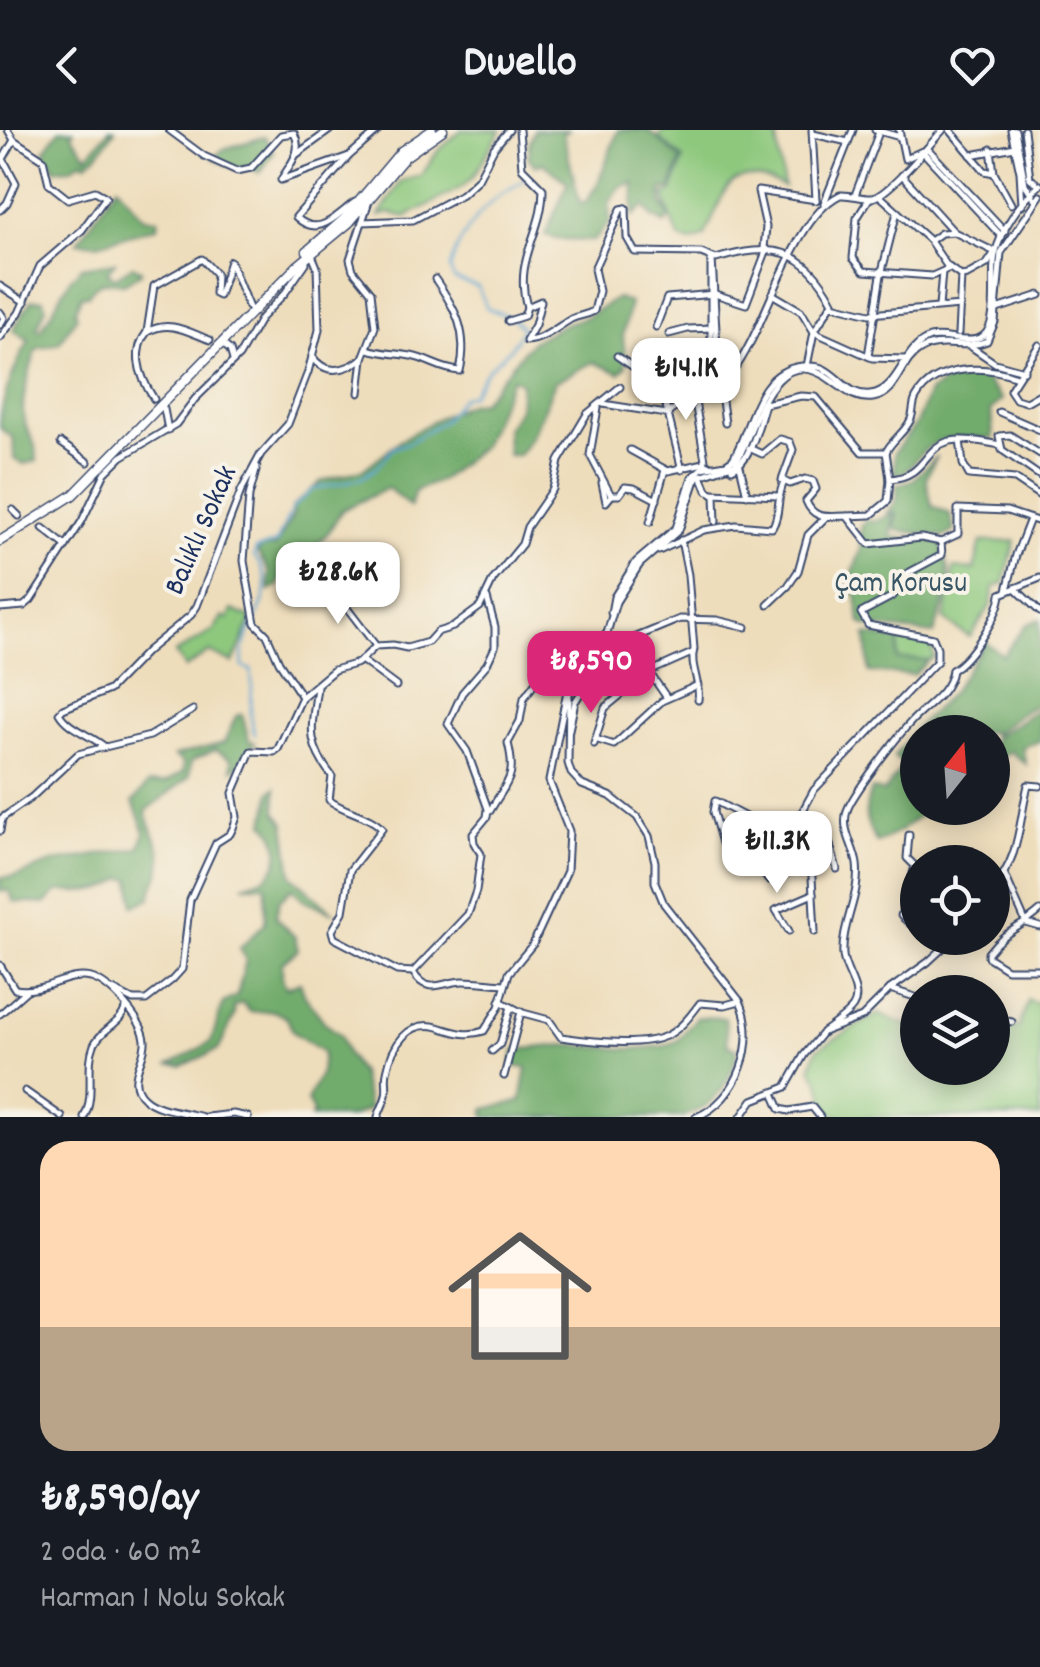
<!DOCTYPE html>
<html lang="tr">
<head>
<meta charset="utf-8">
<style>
  body { margin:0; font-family:Dekko,sans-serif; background:#20242c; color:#f1f3f6; height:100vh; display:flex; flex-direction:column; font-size:38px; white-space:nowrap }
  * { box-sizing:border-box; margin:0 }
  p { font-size:32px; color:#9ea1a6 }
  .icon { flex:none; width:55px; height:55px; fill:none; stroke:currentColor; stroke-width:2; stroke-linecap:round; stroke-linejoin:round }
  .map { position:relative; height:987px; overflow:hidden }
  .details { display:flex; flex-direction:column; background:#171b24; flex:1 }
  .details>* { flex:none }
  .needle { width:65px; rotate:17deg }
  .tools { position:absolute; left:900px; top:585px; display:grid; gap:20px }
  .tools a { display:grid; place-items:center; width:110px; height:110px; border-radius:50%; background:#171b24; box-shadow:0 5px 25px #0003; font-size:50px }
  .price { position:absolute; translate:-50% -85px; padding:0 22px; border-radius:20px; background:#fff; color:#222; font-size:32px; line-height:65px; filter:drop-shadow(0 2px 5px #0008) }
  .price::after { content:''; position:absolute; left:50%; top:60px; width:30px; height:22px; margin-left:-15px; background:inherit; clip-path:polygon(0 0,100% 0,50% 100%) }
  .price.current { background:#db2777; color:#fff }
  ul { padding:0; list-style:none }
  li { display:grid; align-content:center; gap:20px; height:530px; padding:0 40px }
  li span { display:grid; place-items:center; height:310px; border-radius:30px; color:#555 }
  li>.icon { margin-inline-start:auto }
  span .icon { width:180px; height:180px; fill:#fffc; stroke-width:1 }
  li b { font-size:42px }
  header { display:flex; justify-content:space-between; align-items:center; height:130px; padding:0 40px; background:#171b24; font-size:45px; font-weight:800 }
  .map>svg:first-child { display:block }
</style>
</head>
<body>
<header><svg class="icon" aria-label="back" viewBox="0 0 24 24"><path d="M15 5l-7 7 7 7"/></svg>Dwello<svg class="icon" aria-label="heart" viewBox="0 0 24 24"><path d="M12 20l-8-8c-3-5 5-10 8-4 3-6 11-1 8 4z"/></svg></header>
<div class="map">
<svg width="1040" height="987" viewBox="0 0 1040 987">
  <rect width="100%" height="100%" fill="#f7f3e8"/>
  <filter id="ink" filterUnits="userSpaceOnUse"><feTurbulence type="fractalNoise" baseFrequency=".01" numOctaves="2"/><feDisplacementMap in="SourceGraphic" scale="20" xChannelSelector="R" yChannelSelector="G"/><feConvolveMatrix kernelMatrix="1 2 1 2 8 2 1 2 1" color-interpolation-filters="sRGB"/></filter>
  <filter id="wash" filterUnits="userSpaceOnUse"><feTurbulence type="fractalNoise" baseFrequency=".0048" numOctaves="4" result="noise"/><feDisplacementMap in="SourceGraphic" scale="40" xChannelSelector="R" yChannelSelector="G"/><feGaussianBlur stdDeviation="2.25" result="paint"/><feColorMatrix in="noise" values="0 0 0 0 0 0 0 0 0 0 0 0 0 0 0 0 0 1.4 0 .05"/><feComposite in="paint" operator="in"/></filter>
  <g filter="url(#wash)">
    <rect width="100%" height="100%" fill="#edb"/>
    <g fill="#8dc87d" stroke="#547c6e" stroke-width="2.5">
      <polygon points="461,0 501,0 473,47 462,57 406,87 390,83 379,86 401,51 421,46 437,22"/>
      <path d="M 664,0 L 776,2 L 784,57 C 725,29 725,64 705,106 L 691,112 L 680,109 C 675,98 664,74 665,64 L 672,62 L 683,29 L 658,7 Z"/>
      <polygon points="1015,411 1004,453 994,457 991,475 970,507 944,490 954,438 974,440 981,412"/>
      <polygon points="232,480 252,488 233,533 209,522 185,538 175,523 213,501 222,487 228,489"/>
      <polygon points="899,509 930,513 934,527 927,531 897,529"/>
      <path d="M 1028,870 L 1040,875 L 1040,987 L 844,987 C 820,983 828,973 820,954 C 818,948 814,943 811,938 L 817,919 L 878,884 L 917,899 L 918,938 L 992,938 L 993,899 L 1019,897 Z"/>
    </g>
    <g fill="#72ac6c" stroke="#466e65" stroke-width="2.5">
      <polygon points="59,0 74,0 72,5 87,26 109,0 115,0 98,24 87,33 81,31 72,38 55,39 44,21"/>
      <polygon points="534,0 570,0 563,3 580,74 585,73 598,53 618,0 648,0 681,29 671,59 662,60 662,73 670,87 665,94 651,86 644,76 633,86 634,53 620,57 609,73 610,92 593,111 563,110 545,105 568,53 543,33 535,36 528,27 530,18 528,16"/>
      <polygon points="264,7 274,22 260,43 249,37 237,39 213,28 224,19"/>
      <polygon points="117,55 144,88 158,89 157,97 97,114 78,112"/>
      <path d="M 115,132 L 107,143 L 116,147 L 132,136 L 141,140 L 141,143 L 124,154 C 105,151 99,148 88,165 L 81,166 L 75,181 L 77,186 L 59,213 L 36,219 C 31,239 18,273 25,293 C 30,310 37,311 37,331 L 24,334 L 14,329 L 13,308 L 0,298 C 0,269 15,236 29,210 L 13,200 L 31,170 L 43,169 L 46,177 L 37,198 L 41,200 L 70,149 L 82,137 Z"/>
      <polygon points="617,168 630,173 623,206 626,236 619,243 593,232 555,252 533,304 519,325 508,325 506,299 519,278 521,253 512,248 482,316 441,350 415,361 410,377 388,358 342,380 328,403 297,432 283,440 279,455 270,461 269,441 257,422 263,417 275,417 293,385 293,376 322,351 363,340 401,310 440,287 468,274 481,272 531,212 564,194 586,187"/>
      <path d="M 983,247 L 1002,270 L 991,280 L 993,309 C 966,307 938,303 919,326 C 910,337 909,342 895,345 L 894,323 L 916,294 L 929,262 L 952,248 Z"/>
      <polygon points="937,326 926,348 932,376 950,384 954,401 944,407 895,400 896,383 887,383 897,370 897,355 913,350"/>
      <path d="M 894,384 L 891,407 L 941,412 C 942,422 946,428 948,437 C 952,458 940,484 934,504 L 866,496 L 860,492 L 857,466 L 851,460 L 850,450 L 861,420 L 861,398 L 865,390 L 875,391 Z"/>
      <path d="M 1040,489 L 1040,573 L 1019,584 L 993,605 L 992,602 L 918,602 L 917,618 L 910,625 L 913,633 L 917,636 L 918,678 L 927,678 L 924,682 L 932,678 L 943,678 L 928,685 L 921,684 L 900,701 L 877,713 C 865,694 862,680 872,659 L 884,662 L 904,635 L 894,627 L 916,598 L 952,562 L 985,512 L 1003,525 L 1026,495 Z"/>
      <polygon points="866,505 899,509 897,529 929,530 914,545 869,542"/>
      <polygon points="1040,578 1040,611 1022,617 1026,634 1010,621 993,634 993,608"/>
      <path d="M 242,584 L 249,610 L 255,613 C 244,620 244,634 232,640 L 231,629 L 215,620 L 191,631 L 189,647 L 146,681 C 148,699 165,718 161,737 C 159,750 150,755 151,768 L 134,776 L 131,749 L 123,748 C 106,764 81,763 59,761 L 45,774 L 14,772 L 9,761 L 0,761 L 0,747 C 20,750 40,734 61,731 C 87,727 113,722 139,718 L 145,702 L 133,672 L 148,654 L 165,653 L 183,642 L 183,633 L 174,626 L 224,613 L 236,586 Z"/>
      <path d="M 276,658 L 276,681 L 285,693 L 292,746 L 334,783 L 304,770 L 292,758 L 279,771 L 276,787 L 295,807 L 298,820 L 282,833 L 282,847 L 286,858 L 300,852 L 305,866 L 325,893 L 340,905 L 347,924 L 360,943 L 369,979 L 351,987 L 311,987 L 313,982 L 307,971 L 321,942 L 323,922 L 293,902 L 287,888 L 273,881 L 250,882 L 243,873 L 234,876 L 235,884 L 219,919 L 182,936 L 170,935 L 211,912 L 223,873 L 237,866 L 246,830 L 240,818 L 265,793 L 266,755 L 243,755 C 250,752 262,750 267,746 C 285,731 279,706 265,693 L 271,661 Z"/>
      <path d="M 697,887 L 725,888 L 728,915 L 737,919 C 735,939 723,965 705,976 C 698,981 690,983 683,987 L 485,987 L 485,979 L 521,971 L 527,938 L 512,936 L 515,920 L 563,915 L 631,919 L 663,916 L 677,911 Z"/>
    </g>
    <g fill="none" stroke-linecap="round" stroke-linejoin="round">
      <path stroke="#5da5d4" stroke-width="2.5" d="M 255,605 C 246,582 255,563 251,540 L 243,537 C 236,496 289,469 254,426 L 256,419 L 276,413 L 293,377 L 312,360 L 362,348 L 376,338 L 393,318 L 410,312 L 443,291 L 462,267 L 471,265 L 487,240 L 510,219 L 523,198 L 512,188 L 487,178 L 478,157 L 454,149 L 450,139 C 456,112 478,81 501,64 C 512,56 520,56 528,45"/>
    </g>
  </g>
  <g filter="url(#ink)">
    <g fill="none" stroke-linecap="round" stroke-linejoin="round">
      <defs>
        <g id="minor">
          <path d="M 169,0 L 204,26 L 237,41 L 251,38 L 281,5 L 294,3 C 304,22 289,35 281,50 L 349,26"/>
          <path d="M 519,0 L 522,38 L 543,59 C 543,104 513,129 527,177 L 541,171 L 535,195 L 526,211 C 543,210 556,198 571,189 C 579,185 585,186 594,181 L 599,161 L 594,139 L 621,79 L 626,78"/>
          <polyline points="812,0 816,70"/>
          <polyline points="875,0 900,7"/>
          <polyline points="899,0 905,29 922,21 1002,107"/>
          <polyline points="950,0 985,41 994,43 1011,74"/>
          <polyline points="1011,0 1020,42 1022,75"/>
          <polyline points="1015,0 1025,54 1036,71"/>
          <polyline points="1024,0 1030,48 1036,53"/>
          <polyline points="813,4 848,12"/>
          <polyline points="927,18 1005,101"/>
          <polyline points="991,19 994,43"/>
          <polyline points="297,24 330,0"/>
          <polyline points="971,25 1015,17"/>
          <polyline points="855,65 879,2"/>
          <polyline points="880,66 930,111 947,136 961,146 967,145 987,134 995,122 954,102 902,45"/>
          <polyline points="869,69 857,88 853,128 864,141 932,146 950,138"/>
          <path d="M 355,72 C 336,85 319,109 296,87 L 349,26 L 379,0"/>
          <polyline points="824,73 853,0"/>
          <path d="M 626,78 L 627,108 L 635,122 L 701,123 L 716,129 C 772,113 804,116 833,172 L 814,202 L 807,236"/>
          <polyline points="0,80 7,73 16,53 3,29 14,10"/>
          <polyline points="362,92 413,90 462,64 478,49 494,18 509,0"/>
          <polyline points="930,111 941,103 954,102"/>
          <polyline points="764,118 766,97 758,61 816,70"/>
          <polyline points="712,129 718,236"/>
          <polyline points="711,130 711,223 719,239"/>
          <polyline points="0,156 25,172"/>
          <polyline points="772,164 801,181 814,202 872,228 905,229"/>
          <polyline points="833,175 870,184 960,176"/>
          <polyline points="939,177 942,142"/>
          <polyline points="997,179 1040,165"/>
          <polyline points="0,182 4,188 0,195"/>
          <polyline points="508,191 524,186 527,177"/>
          <polyline points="656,197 667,168 715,164 746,174 767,119"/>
          <path d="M 147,202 C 130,223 141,249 154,269"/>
          <polyline points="669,204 688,199 713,198"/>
          <polyline points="958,204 961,147"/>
          <polyline points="0,208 19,183 40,136 82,100 106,67 95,61 68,69 49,54 43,29 14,10 8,0"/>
          <path d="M 210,210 C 188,202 170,189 147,202 L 154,156 L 202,129 L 216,144 L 215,164 L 219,166 L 230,131 L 249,178"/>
          <polyline points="1039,215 1010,260 1016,269 1026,272 1040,264"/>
          <polyline points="225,216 230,220 233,230"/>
          <polyline points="970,216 995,233 1024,241"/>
          <path d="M 368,219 C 383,224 396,223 411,226 C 428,229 441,240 460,241 C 469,203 456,179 435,149"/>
          <path d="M 312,226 C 325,246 346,241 363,228"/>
          <polyline points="617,226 661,256"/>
          <polyline points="868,226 881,145 897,82"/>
          <path d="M 661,256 C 670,223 710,219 726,250"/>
          <polyline points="661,256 682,340"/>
          <polyline points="720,256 725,293"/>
          <polyline points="359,263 363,228 375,197 371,162 353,140 350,129 368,74"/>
          <polyline points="694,266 705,330"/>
          <path d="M 603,274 L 667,284 C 687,267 716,264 732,243 C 767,198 790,90 840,65 C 851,64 862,69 872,68 C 889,65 929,15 943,0"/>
          <polyline points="765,274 801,266 816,267 862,322 886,322"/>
          <polyline points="598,278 590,325 611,365 619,365 625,357 634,358 657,370"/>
          <polyline points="164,279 168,300"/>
          <polyline points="999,282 1040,300"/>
          <polyline points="960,310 963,334 969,345 1015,349 1040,366"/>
          <polyline points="61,313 88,332"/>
          <path d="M 749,318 L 762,324 L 780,309 L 790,312 L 793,320 L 782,350 L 790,354 L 805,349 L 813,351 L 816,359 L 806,371 C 814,391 828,386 847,386 L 869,414 L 921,408 L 941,412 L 942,425 L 908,443 L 893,466 L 861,483 L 868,495 L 933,508 L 937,518 L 937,531"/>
          <polyline points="630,320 668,341 704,333 709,335"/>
          <path d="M 886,322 C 892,310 904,303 910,291 C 914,284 912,275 916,268 C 935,234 985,235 1017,247"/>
          <polyline points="1040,324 1010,305 999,306 1002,320 1040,346"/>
          <polyline points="740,336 747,365"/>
          <polyline points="257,337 249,366 244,431 255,493 267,505 279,532 302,567"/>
          <path d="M 732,339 C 751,331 759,294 765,274"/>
          <polyline points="701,345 707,360 715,365 716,392"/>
          <path d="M 890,349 C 927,346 922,318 950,311 C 967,308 984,312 1000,315"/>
          <polyline points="602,353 606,372 611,366"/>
          <polyline points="712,363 778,366"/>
          <polyline points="13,380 19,386"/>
          <polyline points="847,386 871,385 888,371 890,349 886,322"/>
          <polyline points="650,392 665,340"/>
          <polyline points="43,398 66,416"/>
          <path d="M 681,410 L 688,445 L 694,519 C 689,536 701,552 698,570"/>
          <polyline points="941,412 958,404 958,379 1007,381 1040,392"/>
          <path d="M 659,421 L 704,400 L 736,395 L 772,398 C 781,384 776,367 784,352"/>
          <polyline points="331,457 376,516"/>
          <polyline points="1015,458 1040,482"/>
          <polyline points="1007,460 1016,425 1030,389"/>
          <path d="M 487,468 L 495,497 L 495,517 L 487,534 L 462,563 L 448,594 L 467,621 L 488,679 L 487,687 L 473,704 L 474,713 L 481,724 L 476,761 L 468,784 L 413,842 C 427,867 444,851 463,851 C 476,851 490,853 504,854"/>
          <polyline points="768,475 788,456 798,441 808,405 825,388"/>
          <polyline points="0,478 24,476 31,470 82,391 105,343 121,327 176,294 195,269 239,226 261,188 285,163 306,133"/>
          <path d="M 611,483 L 614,467 L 636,432 L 676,398 L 692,347 L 702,338 L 726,334 L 733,329 C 752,297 755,241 802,236 C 809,236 818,235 824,239 C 841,248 849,266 870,264 C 900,261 902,217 930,208 C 947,204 967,216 983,206 C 1000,194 990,145 995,125 C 1000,101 1021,70 1040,55"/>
          <polyline points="361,530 396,556"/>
          <polyline points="591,530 622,513 680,489 717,490 746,497"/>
          <path d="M 952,540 C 971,529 999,485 1001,464 L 1040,448"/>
          <polyline points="649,542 667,568"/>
          <polyline points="635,543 649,542"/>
          <polyline points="600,553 617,544"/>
          <path d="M 317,557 C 312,597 305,612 332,646 L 329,670 C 344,682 370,685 382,699 L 350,740 L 343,782 L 332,801 L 334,808 L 397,841 L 413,842"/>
          <polyline points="569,600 575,572 589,550"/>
          <polyline points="595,609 614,615 662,571 698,555"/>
          <polyline points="594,614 605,578 649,542 692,523"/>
          <polyline points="105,617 150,606 193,580"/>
          <path d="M 490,681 C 507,651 517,649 508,613 L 520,591 L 524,568 L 546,538 L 554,531 L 584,525 L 606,504"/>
          <path d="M 2,688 L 32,667 L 78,624 L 105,617 C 91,605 68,599 59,583 L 63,579 L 109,560 L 147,521 L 191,485 L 197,476 L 241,361 L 261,324 L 288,294 L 308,242 L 319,200 L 317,137 L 312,125"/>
          <polyline points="753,691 722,713 733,728 751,740 797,711 800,704"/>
          <polyline points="0,701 2,688"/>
          <polyline points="909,705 907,728 915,736 901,786 910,794 918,790"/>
          <polyline points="810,711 828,708 837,739"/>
          <polyline points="722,713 713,682 715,671 753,691 800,704 804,694"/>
          <polyline points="758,735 768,750 810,731"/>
          <polyline points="1005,745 1026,793 1040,797"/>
          <path d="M 992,758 C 1020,731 1019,691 1028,655 L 1040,656"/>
          <path d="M 1040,781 C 1020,799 1006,799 988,823 L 988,827 L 1007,839 L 1040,839"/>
          <polyline points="789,801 776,780 813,764"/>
          <polyline points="815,802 810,711 802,682 814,660 937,531"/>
          <path d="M 0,835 L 15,859 C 46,864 65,842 91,848 C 110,853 143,890 145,910 C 147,929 124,950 144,968 C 156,980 186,982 203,987"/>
          <polyline points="890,859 918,868"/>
          <polyline points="113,860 133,870 146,870 172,850 182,839 190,770 216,713 230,704 233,698 237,687 233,663 251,621 274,622 278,619 302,567 334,540 358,533 376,516 393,515 407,518 428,512 437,502 453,497 480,477 493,450 522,414 527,397 553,359 559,331 587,284 620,257"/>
          <path d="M 500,871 L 523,883 L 549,890 L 561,907 C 588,911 641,917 666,906 C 681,899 691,885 700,873 L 725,875 L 740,871"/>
          <polyline points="0,884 26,861"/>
          <polyline points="992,888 1012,892"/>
          <path d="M 823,902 C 832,895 847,886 853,877 C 863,860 844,842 843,825 C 841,795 861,765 857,734 C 854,715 841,700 847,681 C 851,666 897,607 910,593 C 925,576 949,564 952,540"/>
          <polyline points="492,921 500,914 511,877"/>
          <polyline points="504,946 521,882"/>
          <polyline points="25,961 62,987"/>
          <polyline points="773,963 780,979 789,981 812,977 820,987"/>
          <path d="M 84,987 C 96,965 85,937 94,915 C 101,899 121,894 125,879"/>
          <polyline points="207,987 233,984 248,987"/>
          <path d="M 378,987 C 380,980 385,972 386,965 C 388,957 385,950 387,942 C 392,916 408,889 438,897 C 455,902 466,907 484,901 L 499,877 L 509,843 L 533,814 L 567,741 L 569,701 L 549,651 L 568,556"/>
          <path d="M 696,987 C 738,971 759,911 740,871 L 664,774 L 655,752 L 655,732 L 649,706 L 637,687 L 610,666 L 582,655 L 571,643 L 568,633 L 569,564 L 574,551 L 603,517 L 616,472 L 640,434 L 679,400 L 697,347 L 735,334 C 755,302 771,205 832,251 C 845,260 855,270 873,268 C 899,264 900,231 920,220 C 941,207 964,221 987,211 L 995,192 L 1001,123 L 1040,66"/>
          <polyline points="741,987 753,970 786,957 804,925 823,902 862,887 890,859 928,832 954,808"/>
        </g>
        <g id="major">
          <polyline points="307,121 344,89 401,21 432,0"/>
          <polyline points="0,411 73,365 297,136 349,93 405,27 443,0"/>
        </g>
      </defs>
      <use href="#minor" stroke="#3b496c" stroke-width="9"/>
      <use href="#major" stroke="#3b496c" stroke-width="11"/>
      <use href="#minor" stroke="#fff" stroke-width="5"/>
      <use href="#major" stroke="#fff" stroke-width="8"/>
    </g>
  </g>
  <g text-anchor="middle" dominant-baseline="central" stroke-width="8" stroke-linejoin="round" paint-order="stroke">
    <g font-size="30" fill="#1b2f5e" stroke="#f7f3e8">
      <text transform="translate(203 401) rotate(-66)">Balıklı Sokak</text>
    </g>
    <g font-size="30" fill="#385566" stroke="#f7f3e8">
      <text x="901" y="455">Çam Korusu</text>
    </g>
  </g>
</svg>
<div class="tools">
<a><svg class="needle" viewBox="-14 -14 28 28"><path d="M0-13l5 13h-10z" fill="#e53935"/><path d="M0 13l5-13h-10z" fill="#9ea1a6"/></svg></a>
<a><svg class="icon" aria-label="locate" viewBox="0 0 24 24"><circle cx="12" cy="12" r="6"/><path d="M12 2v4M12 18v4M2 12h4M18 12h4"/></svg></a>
<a><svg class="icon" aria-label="layers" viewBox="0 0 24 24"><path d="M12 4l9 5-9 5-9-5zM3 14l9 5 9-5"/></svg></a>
</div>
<b class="price" style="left:686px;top:293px">₺14.1K</b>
<b class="price" style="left:338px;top:497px">₺28.6K</b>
<b class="price current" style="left:591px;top:586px">₺8,590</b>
<b class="price" style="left:777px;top:766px">₺11.3K</b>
</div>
<section class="details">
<ul>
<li><span style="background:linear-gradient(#ffd9b3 60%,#b9a48a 0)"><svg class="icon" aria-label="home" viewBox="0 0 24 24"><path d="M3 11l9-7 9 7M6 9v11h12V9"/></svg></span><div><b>₺8,590/ay</b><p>2 oda · 60 m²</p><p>Harman 1 Nolu Sokak</p></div></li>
</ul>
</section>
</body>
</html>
